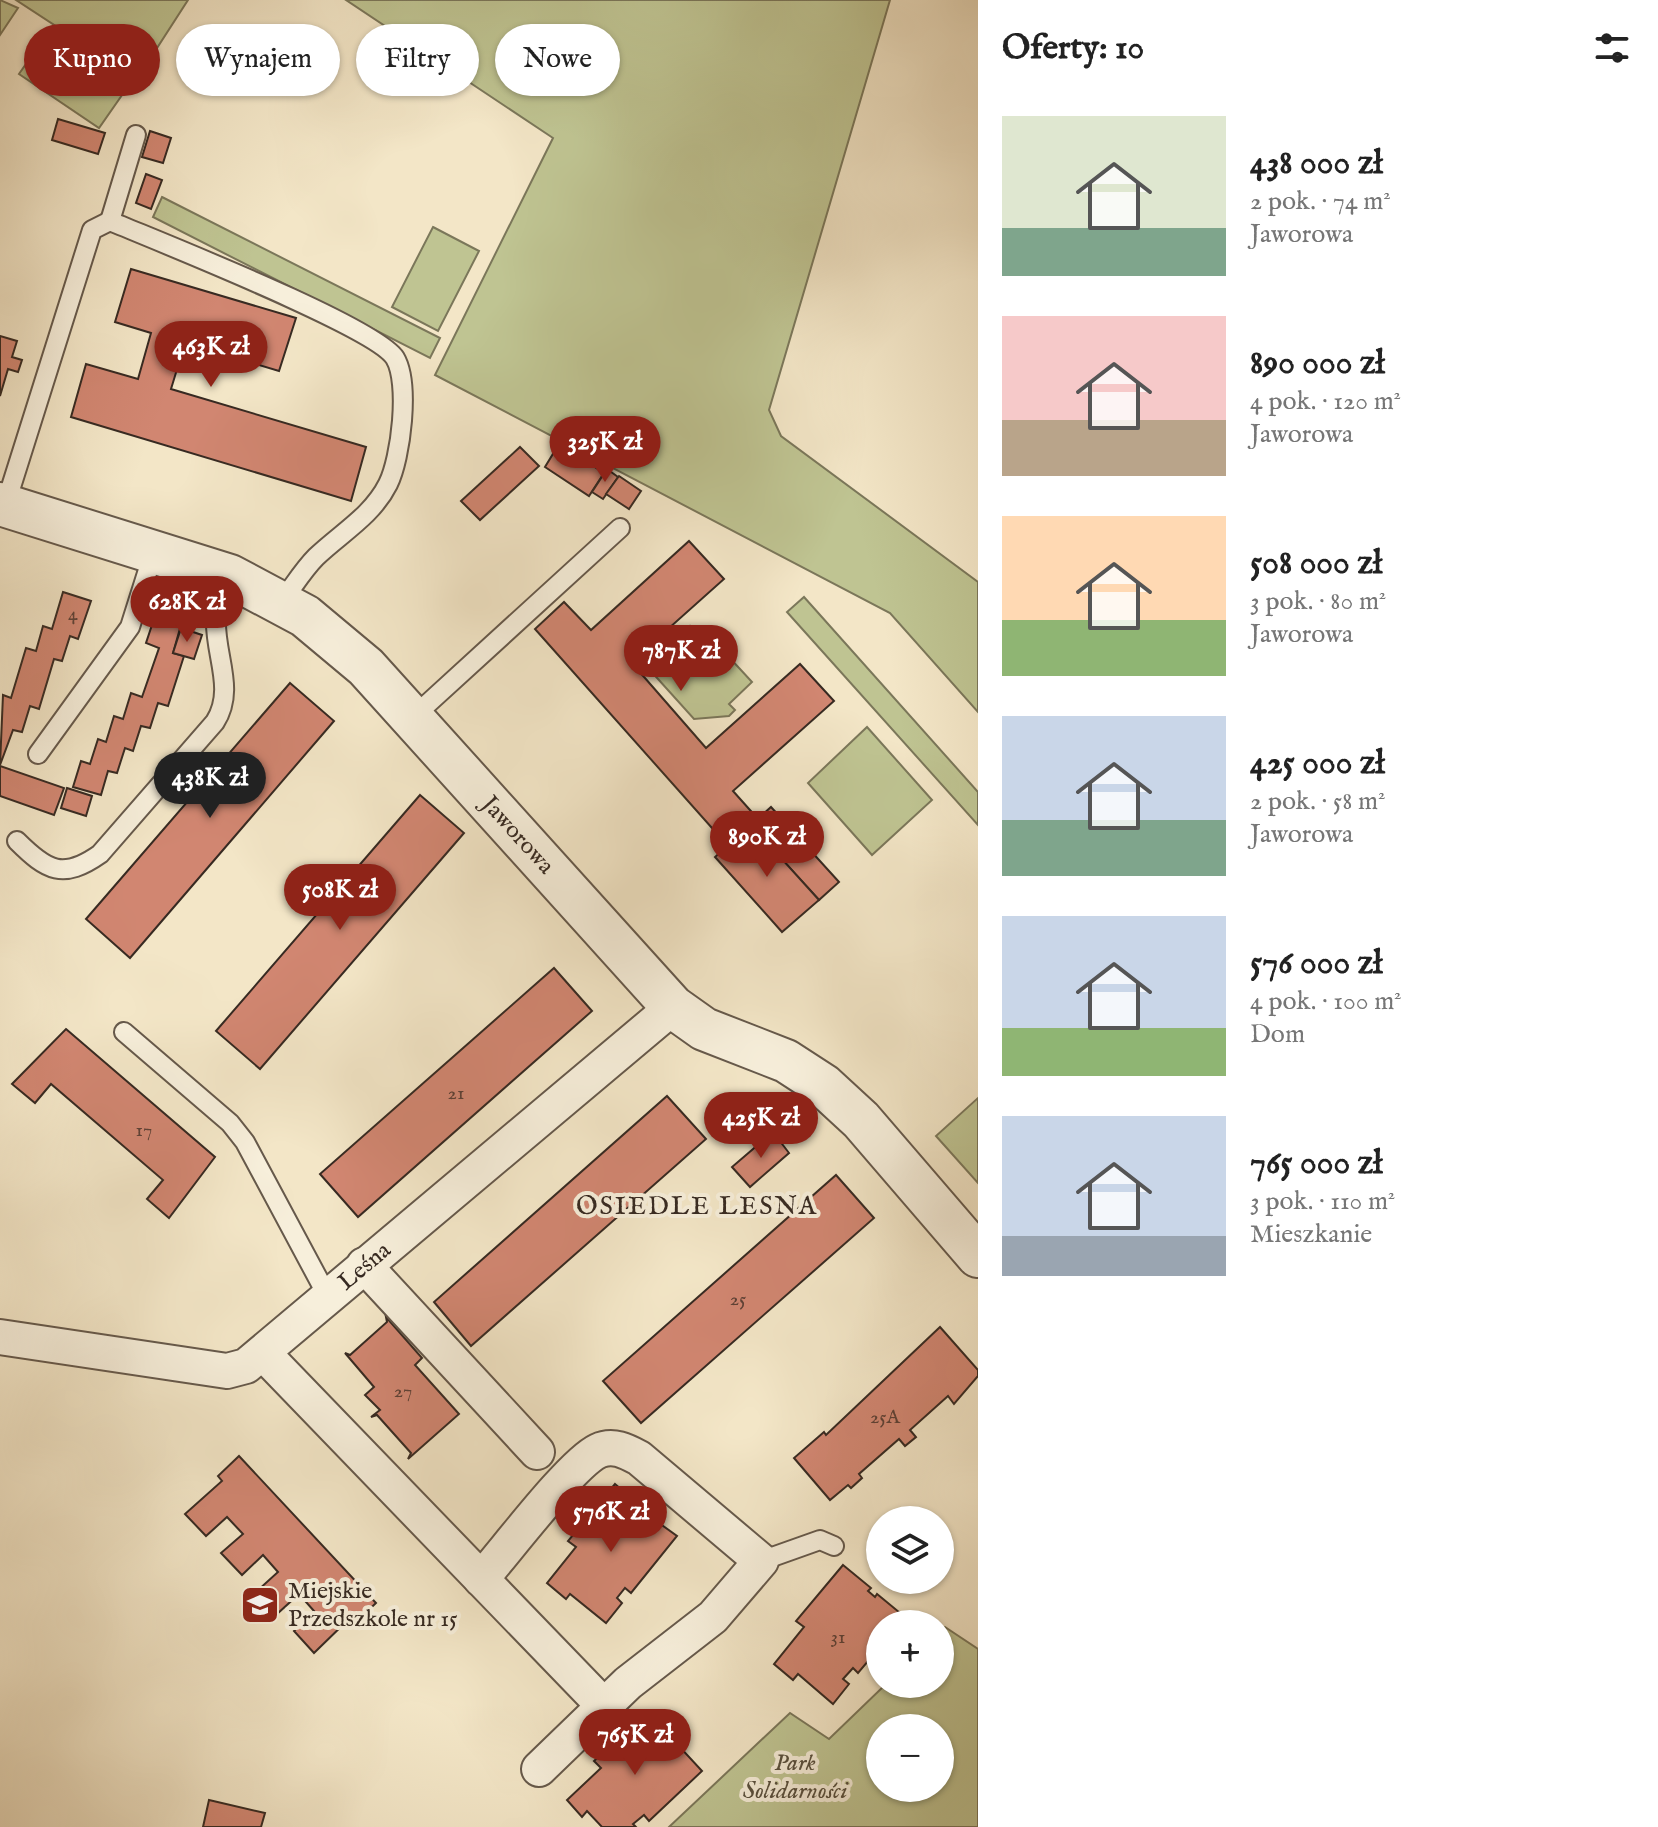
<!DOCTYPE html>
<html lang="pl">
<head>
<meta charset="utf-8">
<style>
  body { margin:0; font-family:"IM FELL English",serif; background:#f6f6f6; color:#222; height:100vh; display:flex; flex-direction:column; font-size:30px; white-space:nowrap }
  * { box-sizing:border-box; margin:0 }
  p { font-size:26px; color:#767676 }
  .icon { flex:none; width:44px; height:44px; fill:none; stroke:currentColor; stroke-width:2; stroke-linecap:round; stroke-linejoin:round }
  .map { position:relative; flex:1; overflow:hidden }
  .panel { display:flex; flex-direction:column; background:#fff; width:680px }
  .panel>* { flex:none }
  .guide { position:absolute; left:24px; top:24px; width:760px; height:72px; display:flex; gap:16px }
  .tools { position:absolute; left:866px; top:1506px; display:grid; gap:16px }
  .tools a { display:grid; place-items:center; width:88px; height:88px; border-radius:50%; background:#fff; box-shadow:0 2px 6px #0004; font-size:40px }
  .price { position:absolute; translate:-50% -68px; padding:0 18px; border-radius:28px; background:#8f2418; color:#fff; font-size:26px; line-height:52px; filter:drop-shadow(0 2px 4px #0008) }
  .price::after { content:''; position:absolute; left:50%; top:48px; width:24px; height:18px; margin-left:-12px; background:inherit; clip-path:polygon(0 0,100% 0,50% 100%) }
  .price.current { background:#222; color:#fff }
  ul { padding:0; list-style:none }
  li { display:flex; align-items:center; gap:24px; height:200px; padding:0 24px }
  li span { display:grid; place-items:center; flex:none; width:224px; height:160px; border-radius:0px; color:#555 }
  li>.icon { margin-inline-start:auto }
  span .icon { width:96px; height:96px; fill:#fffc; stroke-width:1 }
  li b { font-size:34px }
  h2 { display:flex; justify-content:space-between; align-items:center; height:96px; padding:0 24px; font-size:34px }
  .chip { padding:0 28px; border-radius:36px; background:#fff; box-shadow:0 2px 6px #0004; font-size:28px; line-height:72px }
  .chip.current { background:#8f2418; color:#fff }
  main { display:flex; flex:1; min-height:0 }
  .map>svg:first-child { display:block }
</style>
</head>
<body>
<main>
<div class="map">
<svg width="978" height="1827" viewBox="0 0 978 1827">
  <rect width="100%" height="100%" fill="#f3e6c7"/>
  <filter id="stains"><feTurbulence type="fractalNoise" baseFrequency=".0025" numOctaves="4"/><feColorMatrix values="0 0 0 0 .2 0 0 0 0 .09 0 0 0 0 .02 0 0 0 .5 -.17"/></filter>
  <radialGradient id="worn" r=".72"><stop offset=".6" stop-color="#630" stop-opacity="0"/><stop offset="1" stop-color="#630" stop-opacity=".3"/></radialGradient>
  <g fill="#bfc492" stroke="#7b775a" stroke-width="2" fill-rule="evenodd">
    <polygon points="0,0 18,8 0,35"/>
    <polygon points="16,0 188,0 137,79"/>
    <polygon points="346,0 890,0 769,410 781,436 978,582 978,712 890,613 435,375 553,138"/>
    <polygon points="49,31 129,85 99,128 19,74"/>
    <polygon points="162,197 440,338 430,358 153,217"/>
    <polygon points="433,227 479,251 438,331 392,307"/>
    <polygon points="804,597 978,792 978,825 787,612"/>
    <polygon points="690,626 709,647 715,642 752,682 729,704 735,710 729,716 694,719 640,659 667,635 674,641"/>
    <polygon points="867,727 932,800 872,855 808,783"/>
    <polygon points="978,1098 978,1183 936,1136"/>
    <path d="M 945,1627 L 978,1649 L 978,1827 L 669,1827 L 790,1713 L 829,1739 L 886,1684 L 940,1684 L 940,1631 ZM 940,1728 L 940,1788 L 880,1788 L 880,1728 Z"/>
  </g>
  <g fill="#d18671" stroke="#372a22" stroke-width="2">
    <polygon points="58,119 105,133 98,154 52,140"/>
    <polygon points="150,131 171,138 163,163 142,157"/>
    <polygon points="146,174 162,180 151,209 136,203"/>
    <polygon points="131,269 296,318 279,371 185,343 171,389 366,447 351,501 71,417 86,364 138,379 151,333 115,322"/>
    <polygon points="0,336 17,341 12,357 22,360 18,372 8,369 0,396"/>
    <polygon points="559,444 604,473 589,496 545,467"/>
    <polygon points="520,447 539,466 480,520 461,501"/>
    <polygon points="607,469 618,477 603,499 592,492"/>
    <polygon points="619,476 641,491 629,509 606,494"/>
    <polygon points="689,541 724,579 631,662 706,748 800,664 834,701 733,791 758,819 728,846 535,629 564,602 591,630"/>
    <polygon points="63,592 91,601 78,639 70,636 62,661 54,659 39,709 30,706 22,732 13,730 0,765 3,695 11,698 26,648 36,651 43,626 52,629"/>
    <polygon points="155,616 181,625 173,653 184,656 168,706 158,703 150,728 141,726 133,751 125,748 117,773 108,771 101,795 73,787 81,761 90,764 98,739 106,742 114,716 123,719 131,693 142,697 159,648 146,643"/>
    <polygon points="181,628 202,635 194,659 173,653"/>
    <polygon points="290,683 334,721 130,958 86,919"/>
    <polygon points="0,766 64,788 54,815 0,796"/>
    <polygon points="67,788 92,796 86,816 61,808"/>
    <polygon points="420,795 464,833 260,1069 216,1031"/>
    <polygon points="771,807 839,882 819,900 751,825"/>
    <polygon points="751,825 819,900 782,932 715,857"/>
    <polygon points="554,968 592,1011 358,1217 320,1174"/>
    <polygon points="66,1029 215,1157 169,1218 147,1199 163,1180 51,1084 35,1103 12,1084"/>
    <polygon points="667,1096 706,1139 471,1346 434,1302"/>
    <polygon points="770,1096 781,1108 772,1116 761,1104"/>
    <polygon points="773,1132 789,1153 750,1187 732,1167"/>
    <polygon points="836,1175 874,1218 641,1423 603,1381"/>
    <polygon points="386,1317 422,1358 415,1365 459,1414 408,1459 411,1453 377,1415 371,1417 380,1410 365,1395 374,1387 345,1353 350,1355 387,1322"/>
    <polygon points="940,1327 978,1370 978,1376 954,1404 948,1396 910,1430 916,1437 905,1446 899,1439 859,1474 862,1478 851,1488 848,1485 830,1500 794,1458 824,1432 826,1435"/>
    <polygon points="239,1456 376,1603 355,1623 350,1618 314,1653 294,1631 314,1611 299,1594 277,1614 257,1591 278,1572 263,1555 242,1575 221,1553 243,1534 227,1517 206,1536 185,1514 222,1481 218,1476"/>
    <polygon points="615,1484 643,1508 641,1510 677,1536 631,1593 625,1588 617,1598 622,1603 606,1623 570,1594 566,1599 547,1583 576,1547 568,1541"/>
    <polygon points="843,1565 871,1588 868,1591 875,1597 877,1594 905,1617 899,1624 880,1624 880,1647 858,1673 853,1668 843,1679 849,1684 833,1704 798,1674 793,1680 774,1664 804,1627 796,1621"/>
    <polygon points="648,1712 672,1739 669,1741 675,1747 678,1745 702,1771 649,1821 644,1815 633,1824 636,1827 602,1827 587,1811 582,1817 567,1800 601,1768 594,1761"/>
    <polygon points="209,1800 265,1813 261,1827 203,1827"/>
  </g>
  <g fill="none" stroke-linecap="round" stroke-linejoin="round">
    <defs>
      <g id="service">
        <polyline points="110,221 136,135"/>
        <path d="M 5,506 L 92,230 L 110,221 C 157,241 376,327 395,358 C 410,383 401,458 388,484 C 372,516 341,533 316,557 C 303,570 293,587 282,601"/>
        <polyline points="412,718 620,528"/>
        <polyline points="38,754 130,627 154,551"/>
        <path d="M 17,841 C 47,871 63,880 100,854 L 215,722 C 236,689 214,654 216,618 C 217,604 225,589 230,576"/>
        <polyline points="124,1032 230,1123 245,1142 328,1297"/>
        <polyline points="761,1561 820,1540 834,1546"/>
      </g>
      <g id="minor">
        <polyline points="364,1265 537,1452"/>
        <path id="s1" d="M 0,1337 L 227,1371 L 246,1366 L 673,1007"/>
        <polyline points="264,1354 604,1706"/>
        <path d="M 481,1579 C 505,1552 571,1464 598,1451 C 613,1444 626,1451 639,1458 L 761,1561 L 713,1617 L 628,1683 L 539,1769"/>
      </g>
      <g id="tertiary">
        <path id="s2" d="M 0,504 L 230,576 L 305,616 L 366,667 L 673,1007 L 704,1029 L 786,1061 L 823,1085 L 861,1120 L 978,1256"/>
      </g>
    </defs>
    <use href="#service" stroke="#66594b" stroke-width="22"/>
    <use href="#minor" stroke="#66594b" stroke-width="38"/>
    <use href="#tertiary" stroke="#66594b" stroke-width="46"/>
    <use href="#service" stroke="#f7efdb" stroke-width="18"/>
    <use href="#minor" stroke="#f7efdb" stroke-width="34"/>
    <use href="#tertiary" stroke="#f7efdb" stroke-width="42"/>
  </g>
  <defs>
    <symbol id="school-square" viewBox="-11 -11 22 22"><rect x="-9" y="-9" width="18" height="18" rx="4" fill="#8f2418" stroke="#f7efdb"/><path d="M0-5L7-2L0 1L-7-2ZM-4 1L0 2.5L4 1V4Q0 6-4 4Z" fill="#fff"/></symbol>
  </defs>
  <g fill-rule="evenodd">
    <use href="#school-square" x="238" y="1583" width="44" height="44"/>
  </g>
  <g text-anchor="middle" dominant-baseline="central" stroke-width="8" stroke-linejoin="round" paint-order="stroke">
    <g font-size="20" fill="#5e4136">
      <text x="73" y="614">4</text>
      <text x="456" y="1093">21</text>
      <text x="144" y="1130">17</text>
      <text x="738" y="1299">25</text>
      <text x="403" y="1391">27</text>
      <text x="885" y="1417">25A</text>
      <text x="838" y="1637">31</text>
    </g>
    <g font-size="24" fill="#372a22" stroke="#f7efdb">
      <text stroke="none"><textPath href="#s2" startOffset="632">Jaworowa</textPath></text>
      <text stroke="none"><textPath href="#s1" startOffset="404">Leśna</textPath></text>
    </g>
    <g font-size="24" fill="#372a22" stroke="#f7efdb" text-anchor="start">
      <text x="288" y="1591">Miejskie<tspan x="288" dy="28">Przedszkole nr 15</tspan></text>
    </g>
    <g font-size="24" font-style="italic" fill="#59503e" stroke="#f7efdb">
      <text x="795" y="1763">Park<tspan x="795" dy="28">Solidarności</tspan></text>
    </g>
    <g font-size="26" letter-spacing="2" fill="#372a22" stroke="#f7efdb">
      <text x="697" y="1206">OSIEDLE LESNA</text>
    </g>
  </g>
  <rect width="100%" height="100%" filter="url(#stains)"/>
  <rect width="100%" height="100%" fill="url(#worn)"/>
</svg>
<div class="tools">
<a><svg class="icon" aria-label="layers" viewBox="0 0 24 24"><path d="M12 4l9 5-9 5-9-5zM3 14l9 5 9-5"/></svg></a>
<a>+</a>
<a>−</a>
</div>
<b class="price" style="left:211px;top:389px">463K zł</b>
<b class="price" style="left:605px;top:484px">325K zł</b>
<b class="price" style="left:187px;top:644px">628K zł</b>
<b class="price" style="left:681px;top:693px">787K zł</b>
<b class="price current" style="left:210px;top:820px">438K zł</b>
<b class="price" style="left:767px;top:879px">890K zł</b>
<b class="price" style="left:340px;top:932px">508K zł</b>
<b class="price" style="left:761px;top:1160px">425K zł</b>
<b class="price" style="left:611px;top:1554px">576K zł</b>
<b class="price" style="left:635px;top:1777px">765K zł</b>
<div class="guide">
<a class="chip current">Kupno</a>
<a class="chip">Wynajem</a>
<a class="chip">Filtry</a>
<a class="chip">Nowe</a>
</div>
</div>
<section class="panel">
<h2>Oferty: 10<svg class="icon" aria-label="filters" viewBox="0 0 24 24"><path d="M4 7h16M4 17h16"/><circle cx="9" cy="7" r="2"/><circle cx="15" cy="17" r="2"/></svg></h2>
<ul>
<li><span style="background:linear-gradient(#dfe7d0 70%,#7fa58c 0)"><svg class="icon" aria-label="home" viewBox="0 0 24 24"><path d="M3 11l9-7 9 7M6 9v11h12V9"/></svg></span><div><b>438 000 zł</b><p>2 pok. · 74 m²</p><p>Jaworowa</p></div></li>
<li><span style="background:linear-gradient(#f6c9c9 65%,#b9a48a 0)"><svg class="icon" aria-label="home" viewBox="0 0 24 24"><path d="M3 11l9-7 9 7M6 9v11h12V9"/></svg></span><div><b>890 000 zł</b><p>4 pok. · 120 m²</p><p>Jaworowa</p></div></li>
<li><span style="background:linear-gradient(#ffd9b3 65%,#8fb573 0)"><svg class="icon" aria-label="home" viewBox="0 0 24 24"><path d="M3 11l9-7 9 7M6 9v11h12V9"/></svg></span><div><b>508 000 zł</b><p>3 pok. · 80 m²</p><p>Jaworowa</p></div></li>
<li><span style="background:linear-gradient(#c9d6e8 65%,#7fa58c 0)"><svg class="icon" aria-label="home" viewBox="0 0 24 24"><path d="M3 11l9-7 9 7M6 9v11h12V9"/></svg></span><div><b>425 000 zł</b><p>2 pok. · 58 m²</p><p>Jaworowa</p></div></li>
<li><span style="background:linear-gradient(#c9d6e8 70%,#8fb573 0)"><svg class="icon" aria-label="home" viewBox="0 0 24 24"><path d="M3 11l9-7 9 7M6 9v11h12V9"/></svg></span><div><b>576 000 zł</b><p>4 pok. · 100 m²</p><p>Dom</p></div></li>
<li><span style="background:linear-gradient(#c9d6e8 75%,#9aa5b1 0)"><svg class="icon" aria-label="home" viewBox="0 0 24 24"><path d="M3 11l9-7 9 7M6 9v11h12V9"/></svg></span><div><b>765 000 zł</b><p>3 pok. · 110 m²</p><p>Mieszkanie</p></div></li>
</ul>
</section>
</main>
</body>
</html>
